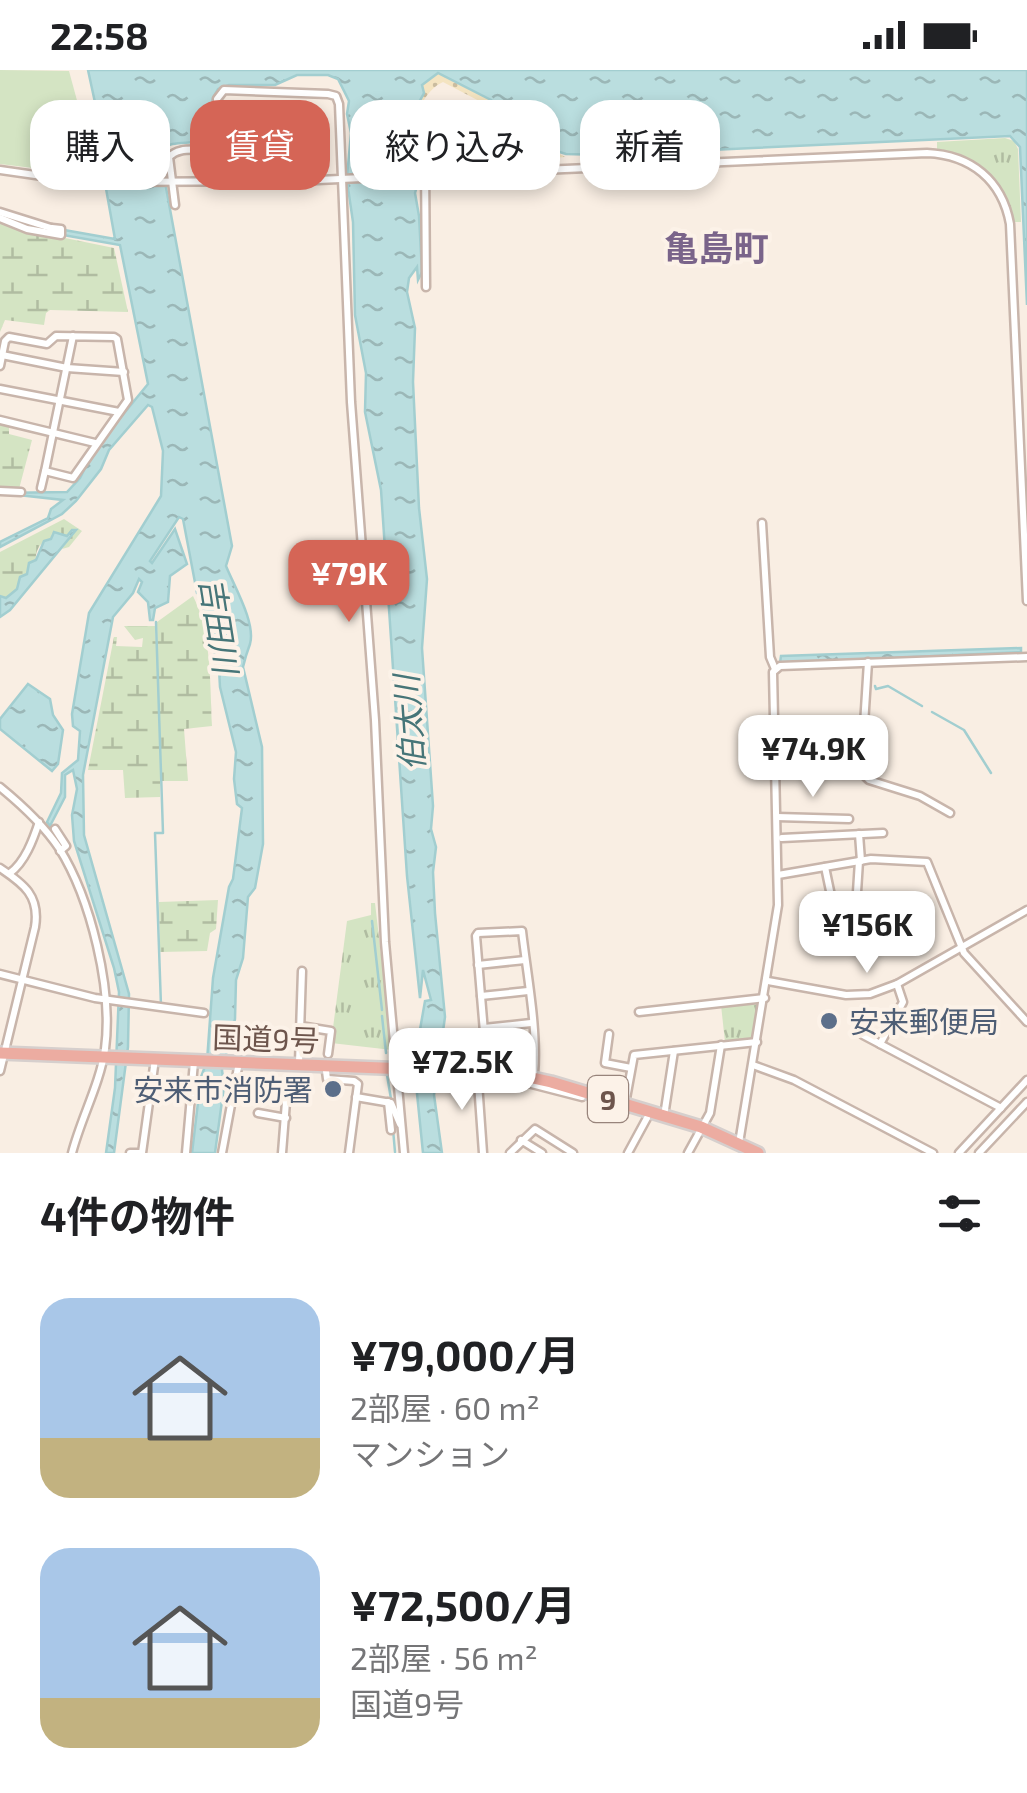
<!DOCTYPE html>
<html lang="ja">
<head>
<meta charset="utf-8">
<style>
  body { margin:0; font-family:"Exo 2","Noto Sans JP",sans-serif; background:#f2f2f2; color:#202124; height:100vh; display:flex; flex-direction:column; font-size:38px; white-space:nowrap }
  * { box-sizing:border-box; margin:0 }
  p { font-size:32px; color:#757577 }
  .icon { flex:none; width:55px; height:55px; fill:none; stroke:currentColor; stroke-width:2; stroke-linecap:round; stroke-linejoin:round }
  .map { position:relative; height:1083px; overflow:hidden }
  .side { display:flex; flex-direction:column; background:#fff; flex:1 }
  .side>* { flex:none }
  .banner { position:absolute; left:30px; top:30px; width:968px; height:90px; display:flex; gap:20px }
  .price { position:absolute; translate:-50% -85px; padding:0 22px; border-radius:20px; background:#fff; color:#222; font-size:32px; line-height:65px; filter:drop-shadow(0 2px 5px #0008) }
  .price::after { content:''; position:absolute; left:50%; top:60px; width:30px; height:22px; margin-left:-15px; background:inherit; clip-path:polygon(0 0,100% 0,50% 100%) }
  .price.current { background:#d56556; color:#fff }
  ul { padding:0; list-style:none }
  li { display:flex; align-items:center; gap:30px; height:250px; padding:0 40px }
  li span { display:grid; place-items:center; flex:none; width:280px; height:200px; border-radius:30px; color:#555 }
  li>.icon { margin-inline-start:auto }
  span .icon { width:120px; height:120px; fill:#fffc; stroke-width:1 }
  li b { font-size:42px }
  h2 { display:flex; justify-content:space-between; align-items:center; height:120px; padding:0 40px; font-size:42px }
  .pill { padding:0 35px; border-radius:30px; background:#fff; box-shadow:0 5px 15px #0003; font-size:35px; line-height:90px }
  .pill.current { background:#d56556; color:#fff }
  .status { display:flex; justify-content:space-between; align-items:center; height:70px; padding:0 50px; background:#fff; direction:ltr }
  .status svg { height:28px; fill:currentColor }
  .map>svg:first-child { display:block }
</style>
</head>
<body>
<div class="status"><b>22:58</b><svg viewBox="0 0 49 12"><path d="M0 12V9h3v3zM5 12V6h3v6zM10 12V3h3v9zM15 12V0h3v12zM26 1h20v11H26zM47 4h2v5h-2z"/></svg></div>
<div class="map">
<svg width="1027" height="1083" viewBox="0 0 1027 1083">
  <defs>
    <pattern id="wetland-marsh" width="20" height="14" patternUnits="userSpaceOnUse" patternTransform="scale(2.5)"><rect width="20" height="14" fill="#d4e4c3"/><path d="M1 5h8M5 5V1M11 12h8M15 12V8" fill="none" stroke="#b0bca1"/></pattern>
    <pattern id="sand-dots" width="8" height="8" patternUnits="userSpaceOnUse" patternTransform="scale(2.5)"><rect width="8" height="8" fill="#f4e4c1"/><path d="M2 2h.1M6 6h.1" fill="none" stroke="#cabc9f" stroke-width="1.8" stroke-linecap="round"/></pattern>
    <pattern id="park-tufts" width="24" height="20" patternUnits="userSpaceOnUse" patternTransform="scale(2.5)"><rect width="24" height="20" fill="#d4e4c3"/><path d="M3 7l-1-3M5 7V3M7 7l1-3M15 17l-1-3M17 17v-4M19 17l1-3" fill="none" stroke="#b0bca1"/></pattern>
    <pattern id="water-ripples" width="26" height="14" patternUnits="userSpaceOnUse" patternTransform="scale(2.5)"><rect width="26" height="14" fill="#badedf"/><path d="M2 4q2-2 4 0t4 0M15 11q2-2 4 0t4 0" fill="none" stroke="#9bb7b7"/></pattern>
  </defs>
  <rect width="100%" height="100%" fill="#f9eee3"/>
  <polygon fill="#d4e4c3" points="0,0 69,1 91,82 90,105 0,94"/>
  <g fill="url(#wetland-marsh)">
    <polygon points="0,151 26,160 114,178 128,242 50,240 46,243 44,255 5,250 0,262"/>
    <polygon points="0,353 9,355 9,364 32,370 19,419 0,418"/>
    <path d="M 64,449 L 82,461 L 69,477 L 62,479 L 76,460 L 68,466 L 52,463 L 51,469 C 41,470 35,481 36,490 L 29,493 L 27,504 L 20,507 L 17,519 L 6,528 L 0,525 L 0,482 Z"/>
    <path d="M 193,526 C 212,562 210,619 212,656 L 184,659 L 188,711 L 162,711 L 160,701 L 160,727 L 125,728 L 123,700 L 88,700 L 114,567 L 117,567 L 116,576 L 142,577 L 143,568 L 135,570 L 124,556 L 155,556 L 158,609 L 157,552 Z"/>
    <polygon points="218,830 216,859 210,863 207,881 160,882 159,832"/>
  </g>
  <path fill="url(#sand-dots)" d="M 433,4 L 443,4 L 484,25 L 531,67 L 565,87 C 532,91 514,59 495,40 L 481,38 L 483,33 L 443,12 C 427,19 414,43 416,59 L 412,45 L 424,23 L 422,15 Z"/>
  <g fill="url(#park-tufts)">
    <path d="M 1005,68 L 1014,71 L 1018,79 L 1021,152 L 1013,152 C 1004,113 979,84 937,79 L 937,72 Z"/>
    <polygon points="371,833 375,833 392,980 331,973 347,851 371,845"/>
    <polygon points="758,931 752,969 725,972 721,935"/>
  </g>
  <g fill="url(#water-ripples)" stroke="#a2ced0" stroke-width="2.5">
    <path d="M 88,0 L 1027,0 L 1027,235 L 1020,77 L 1010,66 L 602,85 L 566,84 L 550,79 L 531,67 L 491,30 L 438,3 L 422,15 L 424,23 L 411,47 L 415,59 L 419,103 L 347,107 L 351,63 L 347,44 L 349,31 L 338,9 L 328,5 L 297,5 L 275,15 L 229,15 L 218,19 L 213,28 L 210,68 C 193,76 175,69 160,79 L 164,109 L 105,110 L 98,77 L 104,74 Z"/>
    <polygon points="420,106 415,123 419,146 422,202 418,210 417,197 409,208 407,222 415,258 413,312 419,438 427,509 422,578 433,736 431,759 436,777 433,802 435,843 445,947 434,1025 442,1083 423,1083 414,994 425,931 431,930 423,900 420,928 407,806 381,420 365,342 366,303 355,245 353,152 347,111"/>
    <path d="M 165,112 L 232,476 L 226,496 C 234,516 256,553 250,574 C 247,582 245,588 243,597 L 262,677 L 263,774 L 255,818 L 248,827 L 243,888 L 236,910 L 235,949 L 222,1000 L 224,1016 L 215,1083 L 192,1083 L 201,1007 L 207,991 L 213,908 L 229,817 L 233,809 L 242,738 L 237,734 L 234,709 L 236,682 L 220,617 L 219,599 L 215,595 L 216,588 L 200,525 L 197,523 L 183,449 L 179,447 L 150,491 L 152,493 L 175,459 L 187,494 L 170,506 L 168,532 L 155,538 L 153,550 L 150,550 L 148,532 L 138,522 L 142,512 L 139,509 L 133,523 L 113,547 L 83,705 L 84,765 L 129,924 L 128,977 L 114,1083 L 106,1083 L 115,1018 L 119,922 L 114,898 L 74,771 L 72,745 L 77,719 L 73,700 L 65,705 L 65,727 L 50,756 L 47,752 L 61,723 L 62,703 L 78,690 L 80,661 L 73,656 L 72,644 L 89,543 L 161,426 L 163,381 L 152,337 L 148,335 L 109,380 L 101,399 L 76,431 L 62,444 L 0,477 L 0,472 L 48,448 L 51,439 L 63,430 L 0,423 L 67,422 L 80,408 L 94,380 L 148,314 L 120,175 L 63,165 L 64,160 L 115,169 L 105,113 Z"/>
    <polygon points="72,460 76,460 10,540 0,547 0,526 6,528 17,519 20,507 27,504 29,493 36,490 44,471 51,469 54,462 67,466"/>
    <polygon points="1021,578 1021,582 780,593 781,586"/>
    <polygon points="28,614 50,629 53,645 63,660 58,694 52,701 0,659 0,649"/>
  </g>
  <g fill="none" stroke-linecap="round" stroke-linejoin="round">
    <g stroke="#a2ced0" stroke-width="2.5">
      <polyline points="156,552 163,763 155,763 161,936"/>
      <polyline points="875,616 876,619 888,616 922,636"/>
      <polyline points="932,642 964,660 991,703"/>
      <polyline points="372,851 382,940"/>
      <polyline points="382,946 386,983"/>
      <polyline points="387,1005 391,1029"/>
      <polyline points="393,1059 395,1082"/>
    </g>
    <defs>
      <g id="minor">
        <polyline points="425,92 426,217"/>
        <path d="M 0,100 L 84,112 L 295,111 L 927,83 C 971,85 1002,110 1010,154 L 1027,531"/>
        <path d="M 175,135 L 169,87 C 182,74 200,84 214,76 L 217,29 L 224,20 L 328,24 L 336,26 L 339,34 L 351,332 L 375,650 L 385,872 L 404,1083"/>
        <polyline points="0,142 51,158"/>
        <polyline points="0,148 27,159 61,165 61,159 52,158"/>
        <polyline points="2,285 67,298 124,302"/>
        <polyline points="0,296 5,271 9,267 47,274 56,266 114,267 117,269 128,330 73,408 45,401 73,266"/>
        <polyline points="0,319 119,342"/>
        <polyline points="0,350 95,373"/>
        <polyline points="41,418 45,401"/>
        <polyline points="0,421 21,422"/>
        <polyline points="762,453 770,587 775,599"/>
        <polyline points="868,592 861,702 869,710 920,726 950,743"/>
        <path d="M 0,717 C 22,735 43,754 59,778 C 91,829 113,920 105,979 C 100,1014 81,1048 72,1083"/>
        <polyline points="777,747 849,749"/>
        <polyline points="55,759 66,776 60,781"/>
        <polyline points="859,764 861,791"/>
        <polyline points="782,768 883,763"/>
        <polyline points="825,797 834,840"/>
        <path d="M 0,798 C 24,814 40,826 35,857 L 0,1001"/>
        <path d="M 10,803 C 25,792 33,770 39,752"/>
        <polyline points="778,805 871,789 927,792 964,883 1027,952"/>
        <polyline points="857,822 859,791"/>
        <polyline points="478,895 525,890"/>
        <polyline points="0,904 95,928 204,943"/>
        <polyline points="768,911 846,925 870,924 897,914 1027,840"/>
        <polyline points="481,926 528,921"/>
        <polyline points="639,942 765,928"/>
        <polyline points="300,956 331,961 328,984"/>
        <polyline points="484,958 531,953"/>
        <polyline points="609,964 605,993 631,998"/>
        <polyline points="863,965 1001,1038"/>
        <path d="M 533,971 L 485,974 L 476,866 L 478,863 L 522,861 C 527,905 538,960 534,1004"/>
        <polyline points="880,974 903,932 897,914"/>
        <polyline points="299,993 302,901"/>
        <polyline points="753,995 794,1010 933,1083"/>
        <polyline points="477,999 483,1083"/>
        <polyline points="326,1001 327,1009 354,1011 358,1014 349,1083"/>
        <polyline points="487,1007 520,1011 582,1027"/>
        <polyline points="236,1011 287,1019 282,1083"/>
        <polyline points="356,1027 391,1033 400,1054"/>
        <polyline points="388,1032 391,1060"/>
        <polyline points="625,1034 634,985 757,972"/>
        <polyline points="258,1043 286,1048"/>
        <polyline points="664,1046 674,981"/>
        <polyline points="521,1070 542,1083"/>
        <polyline points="739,1073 778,835 773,602 780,596 1027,587"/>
        <polyline points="130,1083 142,1083 155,989"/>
        <polyline points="186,1083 194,992"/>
        <polyline points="222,1083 239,992"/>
        <polyline points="510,1083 535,1059 573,1083"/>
        <polyline points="628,1083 647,1048"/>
        <polyline points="688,1083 710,1043 721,975"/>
        <polyline points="959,1083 1027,1010"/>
        <polyline points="979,1083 1027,1032"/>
      </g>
      <polyline id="highway" points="0,983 510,1003 551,1012 701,1057 758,1083"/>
    </defs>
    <use href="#minor" stroke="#c8b5ab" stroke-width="11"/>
    <use href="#highway" stroke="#d6cfcd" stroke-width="16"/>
    <use href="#minor" stroke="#fff" stroke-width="6"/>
    <use href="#highway" stroke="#ecaca1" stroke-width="11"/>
  </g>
  <g fill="#5c6f8a" stroke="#fcf2e8" stroke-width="4">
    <circle cx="829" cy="951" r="10"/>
    <circle cx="333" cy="1019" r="10"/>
  </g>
  <g text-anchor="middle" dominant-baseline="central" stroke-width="8" stroke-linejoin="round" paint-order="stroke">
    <rect fill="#fcf2e8" stroke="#98847b" stroke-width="2.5" x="588" y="1006" width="40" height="46" rx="8"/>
    <g font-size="28" font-weight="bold" fill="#6d554c">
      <text x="608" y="1029">9</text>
    </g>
    <g font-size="30" fill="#4e5e75" stroke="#fcf2e8" text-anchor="start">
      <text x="849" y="951">安来郵便局</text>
      <text x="313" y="1019" text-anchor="end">安来市消防署</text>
    </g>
    <g font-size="30" fill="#6d554c" stroke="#fcf2e8">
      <text transform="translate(266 968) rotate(2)">国道9号</text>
    </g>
    <g font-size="32" font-style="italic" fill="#467578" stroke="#fcf2e8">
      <text transform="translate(220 555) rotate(81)">吉田川</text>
      <text transform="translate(408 653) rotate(-94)">伯太川</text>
    </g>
    <g font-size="35" font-weight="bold" fill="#7a648a" stroke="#fcf2e8">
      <text x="716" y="177">亀島町</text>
    </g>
  </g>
</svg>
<b class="price current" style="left:349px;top:555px">¥79K</b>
<b class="price" style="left:813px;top:730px">¥74.9K</b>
<b class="price" style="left:867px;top:906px">¥156K</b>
<b class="price" style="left:462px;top:1043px">¥72.5K</b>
<div class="banner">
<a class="pill">購入</a>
<a class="pill current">賃貸</a>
<a class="pill">絞り込み</a>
<a class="pill">新着</a>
</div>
</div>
<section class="side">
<h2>4件の物件<svg class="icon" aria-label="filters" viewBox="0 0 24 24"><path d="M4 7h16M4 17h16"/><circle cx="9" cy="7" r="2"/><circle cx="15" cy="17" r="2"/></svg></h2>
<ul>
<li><span style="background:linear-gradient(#a9c7e8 70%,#c2b280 0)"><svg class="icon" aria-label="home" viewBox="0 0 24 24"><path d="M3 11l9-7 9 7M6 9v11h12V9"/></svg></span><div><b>¥79,000/月</b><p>2部屋 · 60 m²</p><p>マンション</p></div></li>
<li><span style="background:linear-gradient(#a9c7e8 75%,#c2b280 0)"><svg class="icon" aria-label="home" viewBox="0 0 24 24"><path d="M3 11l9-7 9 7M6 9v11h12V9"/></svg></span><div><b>¥72,500/月</b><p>2部屋 · 56 m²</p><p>国道9号</p></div></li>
</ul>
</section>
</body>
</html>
